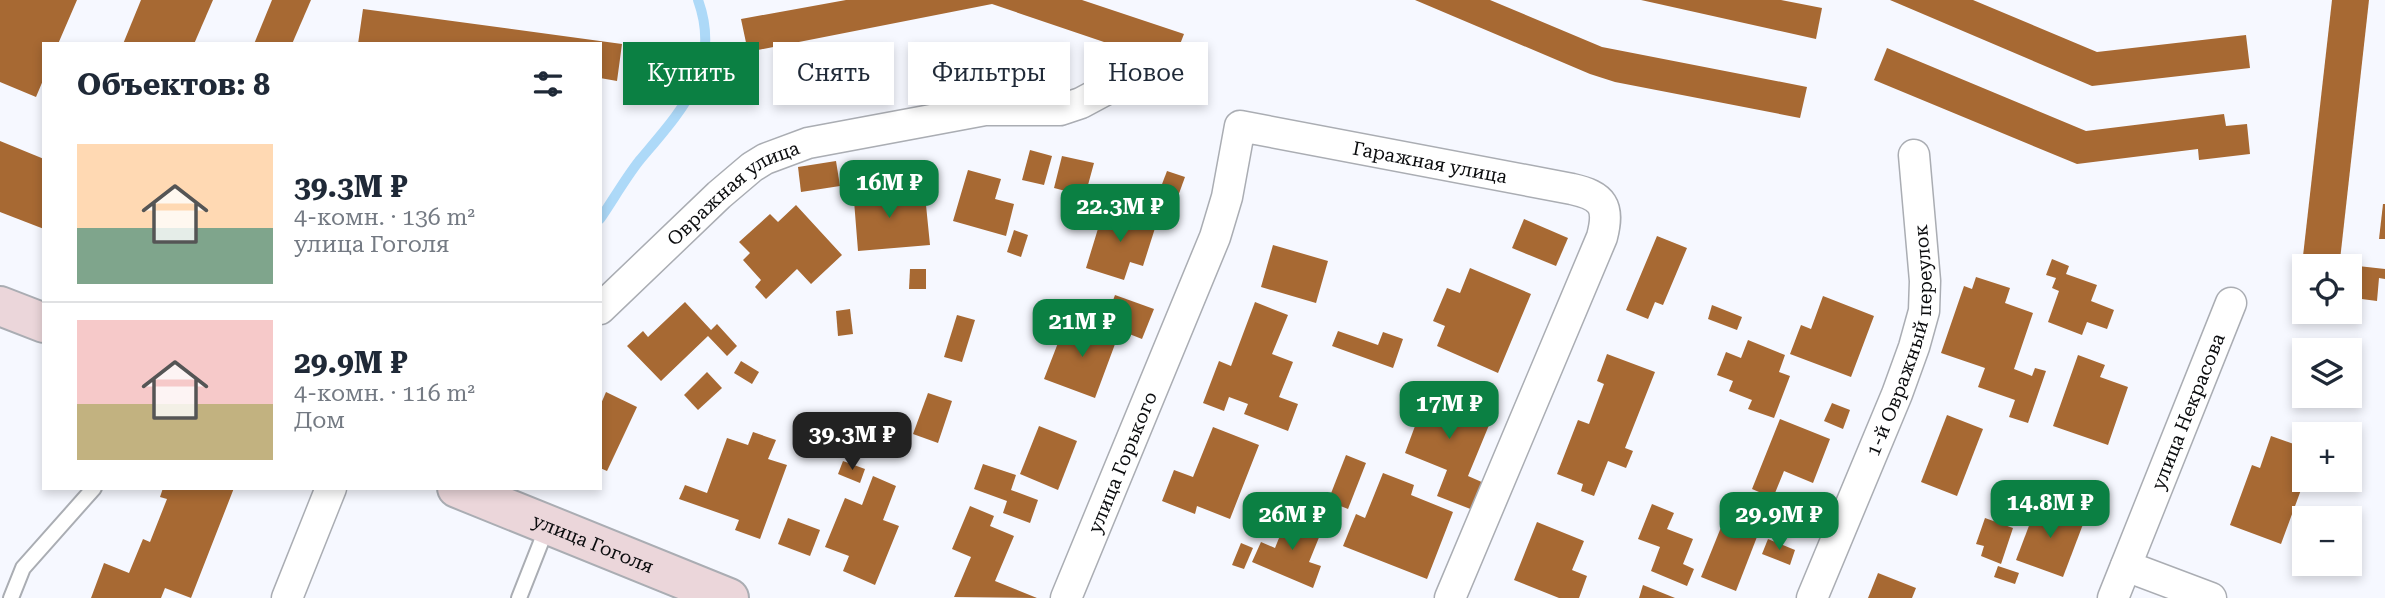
<!DOCTYPE html>
<html lang="ru">
<head>
<meta charset="utf-8">
<style>
  body { margin:0; font-family:"Roboto Serif",serif; background:#f2f2f3; color:#1f2937; height:100vh; display:flex; flex-direction:column; font-size:26px; white-space:nowrap }
  * { box-sizing:border-box; margin:0 }
  p { font-size:23px; color:#747a83 }
  .icon { flex:none; width:38px; height:38px; fill:none; stroke:currentColor; stroke-width:2; stroke-linecap:round; stroke-linejoin:round }
  .map { position:relative; flex:1; overflow:hidden }
  .sheet { position:absolute; left:42px; top:42px; width:560px; height:448px; display:flex; flex-direction:column; background:#fff; border-radius:0px; box-shadow:0 4px 10px #0003 }
  .sheet>* { flex:none }
  .banner { position:absolute; left:623px; top:42px; width:665px; height:63px; display:flex; gap:14px }
  .buttons { position:absolute; left:2292px; top:254px; display:grid; gap:14px }
  .buttons a { display:grid; place-items:center; width:70px; height:70px; border-radius:0px; background:#fff; box-shadow:0 4px 10px #0003; font-size:35px }
  .price { position:absolute; translate:-50% -60px; padding:0 16px; border-radius:14px; background:#0b8043; color:#fff; font-size:23px; line-height:46px; filter:drop-shadow(0 2px 4px #0008) }
  .price::after { content:''; position:absolute; left:50%; top:42px; width:21px; height:16px; margin-left:-10px; background:inherit; clip-path:polygon(0 0,100% 0,50% 100%) }
  .price.active { background:#222; color:#fff }
  ul { padding:0; list-style:none }
  li { display:flex; align-items:center; gap:21px; height:175px; padding:0 35px }
  li+li { border-top:2px solid #e0e1e3 }
  li span { display:grid; place-items:center; flex:none; width:196px; height:140px; border-radius:0px; color:#555 }
  li>.icon { margin-inline-start:auto }
  span .icon { width:84px; height:84px; fill:#fffc; stroke-width:1 }
  li b { font-size:30px }
  h2 { display:flex; justify-content:space-between; align-items:center; height:84px; padding:0 35px; font-size:30px }
  .chip { padding:0 24px; border-radius:0px; background:#fff; box-shadow:0 4px 10px #0003; font-size:24px; line-height:63px }
  .chip.active { background:#0b8043; color:#fff }
  .map>svg:first-child { display:block }
</style>
</head>
<body>
<div class="map">
<svg width="2385" height="598" viewBox="0 0 2385 598">
  <rect width="100%" height="100%" fill="#f6f8ff"/>
  <g fill="none" stroke-linecap="round" stroke-linejoin="round">
    <path stroke="#add9f8" stroke-width="10" d="M 600,219 C 613,200 625,179 639,161 C 680,112 723,69 698,0"/>
  </g>
  <g fill="#a76933">
    <polygon points="0,0 77,0 58,44 44,44 44,78 36,97 0,82"/>
    <polygon points="141,0 213,0 194,44 123,44"/>
    <polygon points="272,0 311,0 292,44 254,44"/>
    <polygon points="846,0 1082,0 1184,34 1172,65 992,4 748,52 741,19"/>
    <polygon points="1415,0 1490,0 1602,47 1807,87 1800,118 1615,82 1590,74"/>
    <polygon points="1641,0 1781,0 1822,8 1816,39"/>
    <polygon points="1890,0 1973,0 2097,52 2246,35 2250,68 2092,86"/>
    <polygon points="2332,0 2369,0 2340,260 2303,256"/>
    <polygon points="363,9 622,44 617,81 600,78 600,44 358,44"/>
    <polygon points="1887,48 2086,131 2224,114 2226,126 2247,124 2250,154 2199,160 2198,149 2077,164 1874,80"/>
    <polygon points="0,141 44,159 44,229 0,212"/>
    <polygon points="1030,150 1052,156 1044,185 1022,180"/>
    <polygon points="1062,156 1094,163 1085,196 1054,188"/>
    <polygon points="836,161 840,186 801,192 798,167"/>
    <polygon points="968,170 1001,179 995,199 1014,204 1006,236 953,221"/>
    <polygon points="1167,171 1185,177 1177,199 1159,192"/>
    <polygon points="886,185 887,198 925,195 930,245 858,251 853,188"/>
    <polygon points="2383,204 2385,204 2385,239 2379,239"/>
    <polygon points="796,205 842,255 811,284 797,269 766,299 755,287 761,280 743,260 750,253 739,242 770,214 778,222"/>
    <polygon points="1104,209 1156,225 1143,266 1130,262 1124,280 1086,268"/>
    <polygon points="1524,219 1568,238 1556,266 1512,248"/>
    <polygon points="1014,230 1028,235 1021,257 1007,252"/>
    <polygon points="1657,236 1687,248 1663,305 1655,302 1648,319 1626,310"/>
    <polygon points="1273,245 1328,261 1316,303 1261,287"/>
    <polygon points="2052,259 2069,266 2066,274 2097,285 2091,301 2114,310 2107,329 2087,322 2082,335 2048,322 2059,291 2052,288 2056,278 2046,275"/>
    <polygon points="2358,266 2385,269 2385,279 2379,278 2377,301 2354,298 2353,311 2350,311 2350,279 2357,280"/>
    <polygon points="1470,268 1531,294 1498,373 1437,346 1445,326 1433,321 1447,288 1460,293"/>
    <polygon points="910,269 926,269 926,289 909,289"/>
    <polygon points="1976,277 2010,288 2005,303 2033,313 2014,369 2032,376 2035,368 2046,371 2028,423 2009,417 2015,400 1978,387 1985,368 1941,353 1964,286 1972,289"/>
    <polygon points="1115,295 1154,309 1142,339 1104,324"/>
    <polygon points="1823,296 1874,316 1851,377 1790,354 1801,325 1811,329"/>
    <polygon points="685,302 711,330 717,324 737,346 727,356 708,336 661,381 627,346 643,331 648,337"/>
    <polygon points="1255,302 1288,315 1272,354 1293,362 1279,397 1298,404 1288,431 1244,414 1248,404 1229,397 1224,411 1203,403 1219,361 1231,366"/>
    <polygon points="1712,305 1742,317 1737,330 1708,319"/>
    <polygon points="850,309 853,334 838,336 836,311"/>
    <polygon points="957,315 975,320 962,362 944,357"/>
    <polygon points="1079,322 1118,336 1095,398 1044,379 1063,330 1074,334"/>
    <polygon points="1338,331 1378,345 1383,332 1403,339 1393,368 1332,346"/>
    <polygon points="1748,340 1785,355 1779,372 1790,376 1774,418 1748,409 1752,400 1729,391 1733,381 1717,375 1726,352 1741,358"/>
    <polygon points="1607,354 1655,372 1625,448 1633,451 1626,468 1608,461 1594,496 1581,491 1583,484 1557,474 1578,420 1589,424 1604,384 1597,381"/>
    <polygon points="2078,355 2105,365 2100,377 2128,387 2108,445 2053,426"/>
    <polygon points="741,361 759,372 752,384 734,373"/>
    <polygon points="707,372 722,388 698,410 684,395"/>
    <polygon points="1420,383 1494,413 1468,476 1484,483 1473,510 1437,496 1447,470 1405,453 1418,418 1407,414"/>
    <polygon points="606,392 637,407 607,471 600,468 600,406"/>
    <polygon points="928,393 952,401 938,443 913,434"/>
    <polygon points="1832,403 1850,410 1843,429 1824,421"/>
    <polygon points="810,413 835,422 830,437 805,429"/>
    <polygon points="1947,415 1983,429 1957,496 1921,482"/>
    <polygon points="1780,419 1830,439 1813,483 1784,471 1773,498 1752,489"/>
    <polygon points="1039,426 1077,441 1058,490 1020,474"/>
    <polygon points="1213,427 1259,445 1230,519 1197,506 1195,514 1162,501 1174,470 1193,477"/>
    <polygon points="753,432 776,440 768,459 787,465 760,539 735,530 739,520 679,499 685,485 707,493 727,438 748,445"/>
    <polygon points="2271,436 2305,448 2305,479 2281,544 2230,525 2252,465 2260,468"/>
    <polygon points="1346,455 1366,463 1348,509 1328,501"/>
    <polygon points="843,461 865,469 860,483 838,474"/>
    <polygon points="983,464 1016,475 1011,490 1038,500 1030,523 1003,513 1007,501 974,489"/>
    <polygon points="1383,473 1414,485 1411,495 1453,512 1427,579 1343,546 1356,514 1365,518"/>
    <polygon points="873,476 896,486 883,520 899,526 875,585 843,571 849,556 825,547 845,498 862,505"/>
    <polygon points="163,488 234,488 191,598 165,588 161,598 91,598 104,563 129,573 143,539 150,542 167,499 160,497"/>
    <polygon points="2038,502 2085,519 2063,577 2016,560"/>
    <polygon points="1652,504 1674,513 1667,529 1693,539 1683,564 1694,569 1687,586 1651,571 1660,547 1638,539"/>
    <polygon points="970,506 994,516 990,526 1014,536 995,581 1037,598 954,597 971,557 952,549"/>
    <polygon points="1728,510 1762,524 1736,591 1701,577"/>
    <polygon points="1289,513 1313,522 1310,531 1320,535 1309,562 1321,566 1313,588 1252,562 1261,542 1275,548"/>
    <polygon points="788,518 820,530 810,556 778,544"/>
    <polygon points="1985,518 2013,528 2001,564 1981,556 1984,546 1976,544"/>
    <polygon points="1537,522 1584,541 1572,570 1587,576 1579,598 1559,598 1514,580"/>
    <polygon points="1768,539 1795,550 1790,565 1762,554"/>
    <polygon points="1241,543 1253,548 1244,569 1232,565"/>
    <polygon points="1998,566 2019,573 2015,584 1994,577"/>
    <polygon points="1878,573 1916,588 1912,598 1868,598"/>
    <polygon points="1643,585 1675,598 1639,598"/>
  </g>
  <g fill="none" stroke-linecap="round" stroke-linejoin="round">
    <defs>
      <g id="lane">
        <polyline points="11,598 23,568 94,488"/>
        <polyline points="519,598 547,527"/>
      </g>
      <g id="street">
        <path id="s1" d="M 600,309 L 719,195 L 752,167 L 765,159 L 808,143 L 985,110 L 1060,110 L 1081,103 L 1135,74"/>
        <polyline points="2126,566 2211,598"/>
        <polyline points="287,598 331,488"/>
        <path id="s2" d="M 1066,598 L 1215,237 L 1227,197 L 1240,126 L 1572,189 C 1603,196 1610,206 1602,237 L 1450,598"/>
        <path id="s3" d="M 1812,598 L 1897,394 L 1914,347 L 1924,311 L 1925,281 L 1914,155"/>
        <path id="s4" d="M 2113,598 L 2231,303"/>
      </g>
      <g id="secondary">
        <polyline points="0,306 44,323"/>
        <path id="s5" d="M 457,488 L 729,598"/>
      </g>
    </defs>
    <use href="#lane" stroke="#aaadb3" stroke-width="18"/>
    <use href="#street" stroke="#aaadb3" stroke-width="33"/>
    <use href="#secondary" stroke="#aaadb3" stroke-width="42"/>
    <use href="#lane" stroke="#fff" stroke-width="14"/>
    <use href="#street" stroke="#fff" stroke-width="30"/>
    <use href="#secondary" stroke="#ebd6da" stroke-width="38"/>
  </g>
  <g text-anchor="middle" dominant-baseline="central" stroke-width="7" stroke-linejoin="round" paint-order="stroke">
    <g font-size="19" fill="#0b0c0e" stroke="#fff">
      <text stroke="none"><textPath href="#s2" startOffset="698">Гаражная улица</textPath></text>
      <text stroke="none"><textPath href="#s1" startOffset="178">Овражная улица</textPath></text>
      <text stroke="none"><textPath href="#s3" startOffset="275">1-й Овражный переулок</textPath></text>
      <text stroke="none"><textPath href="#s4" startOffset="201">улица Некрасова</textPath></text>
      <text stroke="none"><textPath href="#s2" startOffset="147">улица Горького</textPath></text>
      <text stroke="none"><textPath href="#s5" startOffset="147">улица Гоголя</textPath></text>
    </g>
  </g>
</svg>
<div class="buttons">
<a><svg class="icon" aria-label="locate" viewBox="0 0 24 24"><circle cx="12" cy="12" r="6"/><path d="M12 2v4M12 18v4M2 12h4M18 12h4"/></svg></a>
<a><svg class="icon" aria-label="layers" viewBox="0 0 24 24"><path d="M12 4l9 5-9 5-9-5zM3 14l9 5 9-5"/></svg></a>
<a>+</a>
<a>−</a>
</div>
<b class="price" style="left:889px;top:220px">16M ₽</b>
<b class="price" style="left:1120px;top:244px">22.3M ₽</b>
<b class="price" style="left:1082px;top:359px">21M ₽</b>
<b class="price" style="left:1449px;top:441px">17M ₽</b>
<b class="price active" style="left:852px;top:472px">39.3M ₽</b>
<b class="price" style="left:2050px;top:540px">14.8M ₽</b>
<b class="price" style="left:1292px;top:552px">26M ₽</b>
<b class="price" style="left:1779px;top:552px">29.9M ₽</b>
<div class="banner">
<a class="chip active">Купить</a>
<a class="chip">Снять</a>
<a class="chip">Фильтры</a>
<a class="chip">Новое</a>
</div>
<section class="sheet">
<h2>Объектов: 8<svg class="icon" aria-label="filters" viewBox="0 0 24 24"><path d="M4 7h16M4 17h16"/><circle cx="9" cy="7" r="2"/><circle cx="15" cy="17" r="2"/></svg></h2>
<ul>
<li><span style="background:linear-gradient(#ffd9b3 60%,#7fa58c 0)"><svg class="icon" aria-label="home" viewBox="0 0 24 24"><path d="M3 11l9-7 9 7M6 9v11h12V9"/></svg></span><div><b>39.3M ₽</b><p>4-комн. · 136 m²</p><p>улица Гоголя</p></div></li>
<li><span style="background:linear-gradient(#f6c9c9 60%,#c2b280 0)"><svg class="icon" aria-label="home" viewBox="0 0 24 24"><path d="M3 11l9-7 9 7M6 9v11h12V9"/></svg></span><div><b>29.9M ₽</b><p>4-комн. · 116 m²</p><p>Дом</p></div></li>
</ul>
</section>
</div>
</body>
</html>
